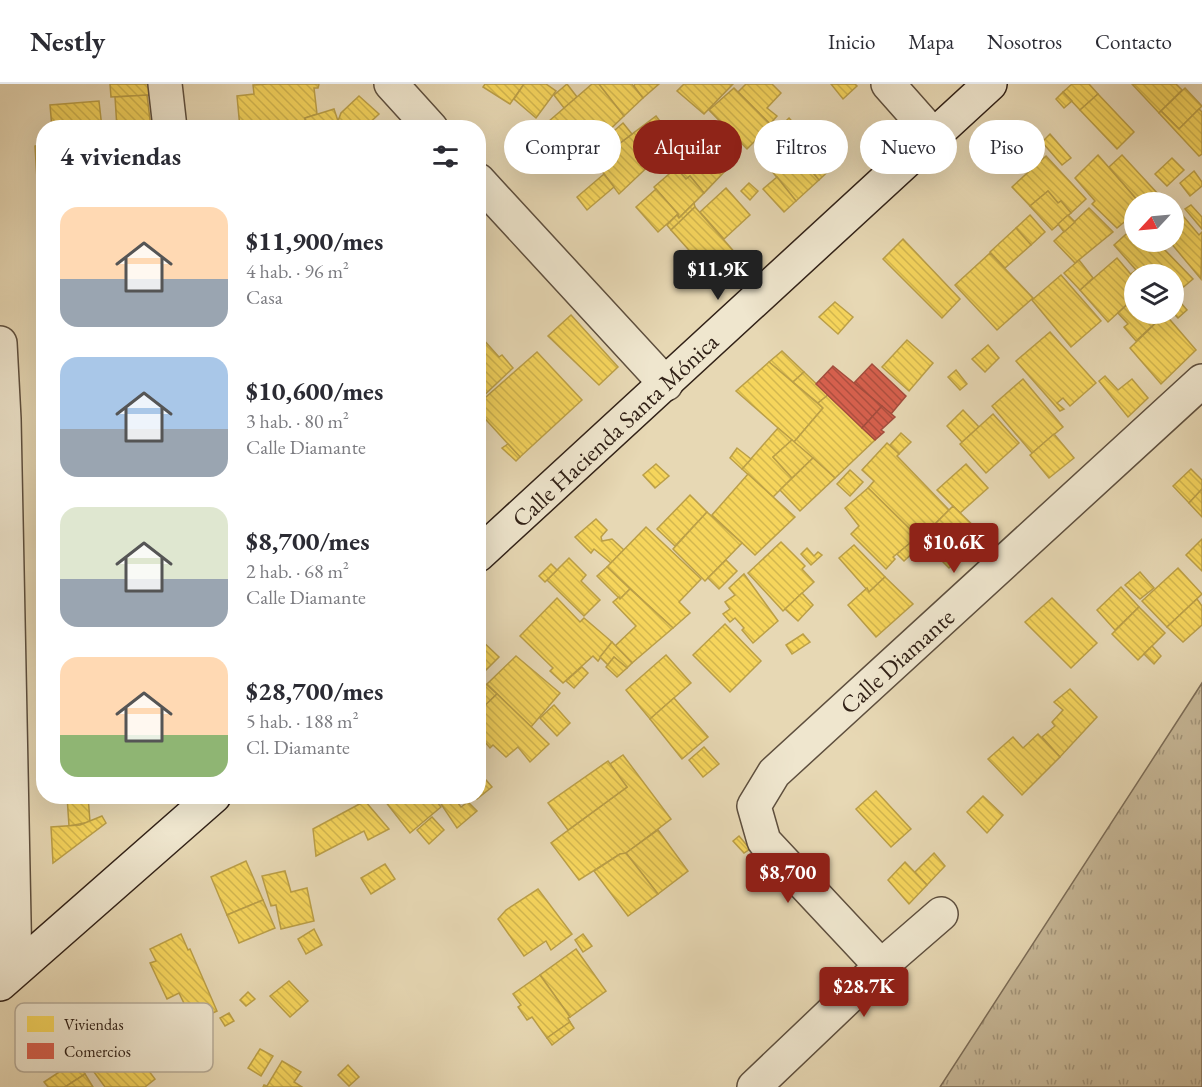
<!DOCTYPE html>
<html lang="es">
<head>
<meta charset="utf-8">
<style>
  body { margin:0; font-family:"EB Garamond",serif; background:#f7f7f7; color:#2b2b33; height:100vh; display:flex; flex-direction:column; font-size:22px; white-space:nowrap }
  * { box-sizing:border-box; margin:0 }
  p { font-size:20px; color:#7c7c81 }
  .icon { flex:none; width:33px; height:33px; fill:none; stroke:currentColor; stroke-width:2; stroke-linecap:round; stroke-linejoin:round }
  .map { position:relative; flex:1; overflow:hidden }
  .panel { position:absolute; left:36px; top:36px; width:450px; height:684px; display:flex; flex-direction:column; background:#fff; border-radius:24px; box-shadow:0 6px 24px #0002 }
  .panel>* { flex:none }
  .top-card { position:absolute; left:504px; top:36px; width:570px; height:54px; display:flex; gap:12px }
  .needle { width:39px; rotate:244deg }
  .tools { position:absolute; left:1124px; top:108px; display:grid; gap:12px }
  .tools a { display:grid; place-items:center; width:60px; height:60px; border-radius:50%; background:#fff; box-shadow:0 6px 24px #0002; font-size:30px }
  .price { position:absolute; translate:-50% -51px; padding:0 14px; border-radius:6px; background:#8f2418; color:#fff; font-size:20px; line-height:39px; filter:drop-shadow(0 2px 3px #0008) }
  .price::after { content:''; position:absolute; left:50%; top:36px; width:18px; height:14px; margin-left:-9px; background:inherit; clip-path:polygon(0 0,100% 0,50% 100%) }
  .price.on { background:#222; color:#fff }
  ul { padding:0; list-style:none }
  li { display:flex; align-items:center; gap:18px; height:150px; padding:0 24px }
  li span { display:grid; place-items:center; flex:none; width:168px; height:120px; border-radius:18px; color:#555 }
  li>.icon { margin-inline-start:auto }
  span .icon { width:72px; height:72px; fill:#fffc; stroke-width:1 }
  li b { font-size:26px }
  h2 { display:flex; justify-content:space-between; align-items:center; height:72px; padding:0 24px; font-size:26px }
  .tag { padding:0 21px; border-radius:27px; background:#fff; box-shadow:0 6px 24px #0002; font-size:21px; line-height:54px }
  .tag.on { background:#8f2418; color:#fff }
  header { display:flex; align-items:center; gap:36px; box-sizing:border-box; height:84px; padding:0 30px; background:#fff; border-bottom:2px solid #e1e1e2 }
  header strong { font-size:28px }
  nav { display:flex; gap:33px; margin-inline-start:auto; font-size:21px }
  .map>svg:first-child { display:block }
</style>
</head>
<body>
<header>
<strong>Nestly</strong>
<nav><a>Inicio</a><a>Mapa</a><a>Nosotros</a><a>Contacto</a></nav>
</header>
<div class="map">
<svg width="1202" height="1003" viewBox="0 0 1202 1003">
  <defs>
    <pattern id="grass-tufts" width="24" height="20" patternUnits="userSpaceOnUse" patternTransform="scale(1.5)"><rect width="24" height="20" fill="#c8b999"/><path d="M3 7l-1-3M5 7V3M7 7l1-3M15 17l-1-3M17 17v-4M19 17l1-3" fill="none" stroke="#a3967c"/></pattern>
    <pattern id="homes-back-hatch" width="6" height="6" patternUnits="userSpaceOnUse" patternTransform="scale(1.5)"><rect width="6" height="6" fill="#f6d55c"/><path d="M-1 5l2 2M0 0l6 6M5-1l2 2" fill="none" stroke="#d3b74f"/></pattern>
    <pattern id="shops-back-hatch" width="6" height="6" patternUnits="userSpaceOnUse" patternTransform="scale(1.5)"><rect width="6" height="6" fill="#d6604d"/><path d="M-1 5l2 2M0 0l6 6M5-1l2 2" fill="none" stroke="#ae4f3f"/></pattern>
  </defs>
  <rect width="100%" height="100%" fill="#e7d8b4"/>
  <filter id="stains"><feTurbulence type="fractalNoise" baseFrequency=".00333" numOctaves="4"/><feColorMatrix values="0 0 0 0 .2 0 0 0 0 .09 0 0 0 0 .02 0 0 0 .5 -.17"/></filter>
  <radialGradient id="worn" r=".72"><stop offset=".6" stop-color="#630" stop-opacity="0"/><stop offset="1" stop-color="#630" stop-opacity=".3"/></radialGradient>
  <polygon fill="url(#grass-tufts)" stroke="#7c6d58" stroke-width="1.5" points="1202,599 1202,1003 940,1003"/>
  <g fill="url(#homes-back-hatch)" stroke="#bb9f47" stroke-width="1.5">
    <polygon points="110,0 153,0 154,11 111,13"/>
    <polygon points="268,0 319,0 318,4 314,4 317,30 305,34 307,44 240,44 237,12 254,10 253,1"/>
    <polygon points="485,0 524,0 510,20 483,3"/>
    <polygon points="524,0 546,0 556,7 536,34 514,15"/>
    <polygon points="567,0 577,13 564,24 554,11"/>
    <polygon points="592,0 599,0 624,32 578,76 549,37"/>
    <polygon points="599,0 632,0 643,14 624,32"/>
    <polygon points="635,0 659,0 643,14 634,2"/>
    <polygon points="684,0 733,0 704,30 677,7"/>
    <polygon points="746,0 772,0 781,9 767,24 777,32 770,40 738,8"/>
    <polygon points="831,0 855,0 857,2 843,15"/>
    <polygon points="1072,0 1089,0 1098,10 1080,26 1063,8"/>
    <polygon points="1132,0 1176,0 1182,6 1159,29"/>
    <polygon points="734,4 771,41 747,65 709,26"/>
    <polygon points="1185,4 1202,22 1179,45 1161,27"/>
    <polygon points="1063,8 1072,17 1064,24 1056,15"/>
    <polygon points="1098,10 1134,48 1117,65 1080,26"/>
    <polygon points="147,11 151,44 117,44 115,13"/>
    <polygon points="359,12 379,30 364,44 343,44 338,37 341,29"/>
    <polygon points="99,17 102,44 52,44 50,21"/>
    <polygon points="334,25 338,37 343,44 307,44 305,34"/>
    <polygon points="1199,25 1202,28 1202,70 1199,72 1159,29 1161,27 1179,45"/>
    <polygon points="656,32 675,57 619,110 595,78"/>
    <polygon points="789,34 798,44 768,70 761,61"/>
    <polygon points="806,38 824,60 804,77 785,55"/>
    <polygon points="623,39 632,50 608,68 600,59"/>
    <polygon points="1050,50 1071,74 1062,81 1042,58"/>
    <polygon points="698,53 727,85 704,109 690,92 686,95 676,84 693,67 688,61"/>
    <polygon points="712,55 720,64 713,71 705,61"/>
    <polygon points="785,55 819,96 796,117 762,75"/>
    <polygon points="44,60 44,94 37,95 35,62"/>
    <polygon points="822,61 836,80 819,96 804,77"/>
    <polygon points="1098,71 1139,118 1134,118 1134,130 1117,144 1092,120 1095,117 1075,94"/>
    <polygon points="1122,71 1158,110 1147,118 1139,118 1109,83"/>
    <polygon points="1046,72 1086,115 1071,129 1061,117 1058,119 1048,107 1030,122 1012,103"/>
    <polygon points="1172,74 1184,86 1167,102 1155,90"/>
    <polygon points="676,84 686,95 690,92 704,109 679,134 678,130 654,103"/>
    <polygon points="1194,87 1202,98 1202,102 1190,112 1180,99"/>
    <polygon points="604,90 614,103 587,126 577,113"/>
    <polygon points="777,93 796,117 784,128 763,105"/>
    <polygon points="749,99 758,107 750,116 741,107"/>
    <polygon points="726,104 750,131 724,155 700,128"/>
    <polygon points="656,105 678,130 658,148 636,123"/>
    <polygon points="1048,107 1058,119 1061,117 1071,129 1052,146 1030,122"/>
    <polygon points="694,119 695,123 671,146 667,141 677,131 679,134"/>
    <polygon points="1173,120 1199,151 1202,148 1201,195 1170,158 1173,158"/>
    <polygon points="1191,121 1202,133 1202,145 1185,125"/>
    <polygon points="695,123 737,171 713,193 671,146"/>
    <polygon points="1089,124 1113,148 1075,179 1054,157"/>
    <polygon points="1030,131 1045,148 1031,161 1016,144"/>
    <polygon points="1068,131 1075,138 1064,148 1058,140"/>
    <polygon points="1134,143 1134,158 1164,158 1167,160 1163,164 1193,195 1173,212 1173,190 1134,190 1134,194 1131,190 1136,186 1114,161"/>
    <polygon points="1016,144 1031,161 1005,184 990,168"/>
    <polygon points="903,155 960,215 942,234 883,175"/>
    <polygon points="990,169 1033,214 997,246 955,201"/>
    <polygon points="1117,174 1134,194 1134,214 1108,238 1080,206"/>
    <polygon points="1079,176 1093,194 1080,206 1064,189"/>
    <polygon points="1061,191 1101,237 1071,263 1032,216"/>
    <polygon points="1174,211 1187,226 1178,234 1173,229"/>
    <polygon points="1134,214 1134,230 1165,230 1136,257 1124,243 1128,240 1118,229"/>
    <polygon points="835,218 853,233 838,250 819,233"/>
    <polygon points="1165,230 1196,266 1161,300 1130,264"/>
    <polygon points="571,231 618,283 599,301 548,252"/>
    <polygon points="1050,248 1096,299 1070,322 1063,314 1057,319 1064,325 1060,327 1016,277"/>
    <polygon points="482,254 499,273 502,271 513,284 478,317 478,257"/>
    <polygon points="907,256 933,279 909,307 882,283"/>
    <polygon points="988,261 999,274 985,288 972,275"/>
    <polygon points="782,267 804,288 793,298 769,278"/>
    <polygon points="537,268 582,316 520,373 478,327 478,320"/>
    <polygon points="769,278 823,324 794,358 736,307"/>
    <polygon points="956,286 967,300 960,306 948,293"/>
    <polygon points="804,288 828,311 818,319 793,298"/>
    <polygon points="1105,292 1118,306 1132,295 1148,314 1128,333 1099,297"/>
    <polygon points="1023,295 1063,343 1032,369 992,322"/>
    <polygon points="828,311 875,356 835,394 794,358 823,324 818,319"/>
    <polygon points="963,326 979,343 962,358 947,342"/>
    <polygon points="993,330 1019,359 986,389 960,360"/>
    <polygon points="778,344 792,356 773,373 792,394 773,413 742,385"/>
    <polygon points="901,349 911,358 899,370 890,361"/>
    <polygon points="1054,350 1074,374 1049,394 1030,371"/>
    <polygon points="792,356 813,374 792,394 773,373"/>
    <polygon points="887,359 899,370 897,372 949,426 920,455 868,404 874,397 862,386"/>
    <polygon points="508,360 520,373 516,377 502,364"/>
    <polygon points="737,364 751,375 742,385 730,374"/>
    <polygon points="813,374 835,394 800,427 780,406"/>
    <polygon points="656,380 669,392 655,404 643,391"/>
    <polygon points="966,380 988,404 960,429 937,406"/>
    <polygon points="1191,385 1202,396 1202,405 1189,419 1173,402"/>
    <polygon points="850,386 863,398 850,412 837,400"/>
    <polygon points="748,390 795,433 755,471 712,431"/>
    <polygon points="868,404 918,453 893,473 895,475 886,485 851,450 859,442 845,424"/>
    <polygon points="1202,405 1202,433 1189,419"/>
    <polygon points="690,411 707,428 675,462 657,445"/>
    <polygon points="953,422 982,450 949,484 920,455"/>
    <polygon points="707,428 742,459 705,497 673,465"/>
    <polygon points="596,435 607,446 601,453 602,457 612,455 624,466 611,479 594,465 591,469 575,453"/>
    <polygon points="646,443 701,495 679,518 690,529 673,544 607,483"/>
    <polygon points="1202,455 1202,487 1186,471"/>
    <polygon points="781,458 805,482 802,485 814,498 783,527 748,489"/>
    <polygon points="910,459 917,465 904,477 897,470"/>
    <polygon points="854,461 885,493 869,508 839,474"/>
    <polygon points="807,464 814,472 818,468 822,471 811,481 801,470"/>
    <polygon points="569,474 586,491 581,497 600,516 584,532 547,496"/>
    <polygon points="726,476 737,487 719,505 708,494"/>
    <polygon points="551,480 557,486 545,498 539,492"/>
    <polygon points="607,483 630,505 620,515 597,492"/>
    <polygon points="1178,484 1202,510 1167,543 1142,517"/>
    <polygon points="1140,488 1154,504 1140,515 1125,501"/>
    <polygon points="744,490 778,537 753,559 742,546 744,544 735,534 730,538 723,530 730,525 725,518 735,511 729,504"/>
    <polygon points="885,493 913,520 876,553 848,521 867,504 869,508"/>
    <polygon points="1121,503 1139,523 1115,546 1097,526"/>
    <polygon points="630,505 673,544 632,579 615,562 636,542 613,518 619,513 620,515"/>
    <polygon points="802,509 813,521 798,537 785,525"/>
    <polygon points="557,514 580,538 584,534 612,558 598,577 593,572 563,599 550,587 553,584 520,552"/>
    <polygon points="1052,514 1097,559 1071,584 1025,538"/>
    <polygon points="1197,515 1202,522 1202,541 1183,558 1167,543"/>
    <polygon points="1139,523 1165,549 1138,576 1112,550"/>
    <polygon points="725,540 761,577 730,608 693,571"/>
    <polygon points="803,550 810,558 792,570 786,561"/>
    <polygon points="478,553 499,573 479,593 478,593"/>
    <polygon points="612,558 632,579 627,584 614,573 608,581 600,573"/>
    <polygon points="1152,562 1161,572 1154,580 1144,570"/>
    <polygon points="666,571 691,599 650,635 626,606"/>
    <polygon points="516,572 560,609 531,643 487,600"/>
    <polygon points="614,573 627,584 617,593 606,583"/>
    <polygon points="582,583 588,589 574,604 566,597"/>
    <polygon points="478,593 497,610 478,628"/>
    <polygon points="1070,605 1097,633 1060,673 1042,653 1055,642 1052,638 1063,626 1054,618"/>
    <polygon points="497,610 549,660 530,678 518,663 506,673 493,661 490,664 478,650 478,643 482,640 478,635 478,628"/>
    <polygon points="674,614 708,653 682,675 650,635"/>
    <polygon points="554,621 570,639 557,652 540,634"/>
    <polygon points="1038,650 1060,673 1022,711 988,675 1013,653 1023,664"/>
    <polygon points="704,663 719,680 703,693 689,676"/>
    <polygon points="623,671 671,735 625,770 620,770 579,796 551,759 627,703 610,680"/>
    <polygon points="608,677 627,703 568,746 548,719"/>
    <polygon points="480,689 492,703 477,715 475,712 478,712"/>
    <polygon points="876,707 911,745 891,763 856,725"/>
    <polygon points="67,712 88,712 90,738 69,742"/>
    <polygon points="381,712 432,712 441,723 410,749"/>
    <polygon points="983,712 1003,731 987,749 967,728"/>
    <polygon points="449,715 451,718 455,715 461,723 468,718 477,727 457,744 441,720"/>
    <polygon points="365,717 389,745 368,756 364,747 316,772 313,745"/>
    <polygon points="102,732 106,739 53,779 51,743 80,741"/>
    <polygon points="432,733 444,746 429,760 417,746"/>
    <polygon points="658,746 688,787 658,810 626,769"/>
    <polygon points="739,752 750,765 744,769 733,757"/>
    <polygon points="626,769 658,810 628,832 594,787 620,770"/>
    <polygon points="934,769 945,782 927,801 915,788"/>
    <polygon points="246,777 263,816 227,831 211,793"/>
    <polygon points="905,778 927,801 909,820 888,796"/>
    <polygon points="385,780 395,795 371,810 361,794"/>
    <polygon points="285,787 291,808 307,804 314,837 281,845 276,821 271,822 262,792"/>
    <polygon points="538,805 572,850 551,866 546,857 524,872 498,835 506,826"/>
    <polygon points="263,816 275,844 239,859 227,831"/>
    <polygon points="314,845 322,861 306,870 298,855"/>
    <polygon points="181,850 188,866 190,865 217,927 193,938 179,909 167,915 150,879 156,877 150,865"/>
    <polygon points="583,850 592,862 583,868 575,856"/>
    <polygon points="576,865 606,907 570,933 540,891"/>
    <polygon points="540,891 570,933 568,934 570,938 547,954 532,933 527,936 518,923 521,921 513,910"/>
    <polygon points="289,897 308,917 290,933 270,912"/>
    <polygon points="248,908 255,915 246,922 240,916"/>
    <polygon points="95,920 108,938 111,937 155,995 145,1003 105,1003 63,946"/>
    <polygon points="229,929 234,937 225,942 220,934"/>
    <polygon points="570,938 574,944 552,961 547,954"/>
    <polygon points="260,965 273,972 261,992 248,984"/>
    <polygon points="76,977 85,990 65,1003 48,1003 44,998"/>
    <polygon points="282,977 301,988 294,998 302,1003 263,1003 264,1001 267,1002"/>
    <polygon points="348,981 359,993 349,1002 338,991"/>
    <polygon points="85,990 93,1003 65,1003"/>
  </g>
  <g fill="url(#shops-back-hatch)" stroke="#a44d3d" stroke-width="1.5">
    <polygon points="872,280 906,312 891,330 854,299"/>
    <polygon points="833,282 882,322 862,344 816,300"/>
    <polygon points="882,322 895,333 881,346 884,348 875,356 862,344"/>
  </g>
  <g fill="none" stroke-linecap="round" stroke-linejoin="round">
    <defs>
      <g id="street">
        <polyline points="165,0 170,44"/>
        <polyline points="391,0 431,44"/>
        <polyline points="888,0 934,52"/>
        <polyline points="478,96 666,300"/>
        <polyline points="0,259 4,335 15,886"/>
        <polyline points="881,882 764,757 754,722 774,689 1202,297"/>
        <polyline points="754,1003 881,882 941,830"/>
      </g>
      <g id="secondary">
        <polyline points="478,471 990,0"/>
        <polyline points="0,900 214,712"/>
      </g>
    </defs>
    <use href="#street" stroke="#5e4f3e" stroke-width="36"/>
    <use href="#secondary" stroke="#312117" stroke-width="36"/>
    <use href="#street" stroke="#efe6ce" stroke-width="33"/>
    <use href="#secondary" stroke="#efe6ce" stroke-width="33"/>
  </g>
  <g text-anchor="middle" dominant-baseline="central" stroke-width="6" stroke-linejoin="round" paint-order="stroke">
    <g font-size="24" fill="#312117" stroke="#efe6ce">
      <text transform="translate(615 346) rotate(-43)">Calle Hacienda Santa Mónica</text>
      <text transform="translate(897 577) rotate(-42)">Calle Diamante</text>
    </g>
  </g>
  <rect x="15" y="919" width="198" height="69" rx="9" fill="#efe6ce" stroke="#b6ab97" stroke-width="1.5"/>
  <rect x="27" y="932" width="27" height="16" fill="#f6d55c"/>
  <rect x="27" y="959" width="27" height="16" fill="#d6604d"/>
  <g font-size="16" fill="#312117">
    <text x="64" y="946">Viviendas</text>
    <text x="64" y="973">Comercios</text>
  </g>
  <rect width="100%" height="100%" filter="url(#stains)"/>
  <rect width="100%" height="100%" fill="url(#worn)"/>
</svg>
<div class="tools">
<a><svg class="needle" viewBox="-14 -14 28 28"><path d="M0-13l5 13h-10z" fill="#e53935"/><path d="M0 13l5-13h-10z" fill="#7c7c81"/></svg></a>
<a><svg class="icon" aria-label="layers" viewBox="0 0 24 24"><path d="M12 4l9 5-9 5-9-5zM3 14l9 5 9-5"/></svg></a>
</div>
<b class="price on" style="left:718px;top:217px">$11.9K</b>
<b class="price" style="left:954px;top:490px">$10.6K</b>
<b class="price" style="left:788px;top:820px">$8,700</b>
<b class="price" style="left:864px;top:934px">$28.7K</b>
<div class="top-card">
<a class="tag">Comprar</a>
<a class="tag on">Alquilar</a>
<a class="tag">Filtros</a>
<a class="tag">Nuevo</a>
<a class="tag">Piso</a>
</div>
<section class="panel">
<h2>4 viviendas<svg class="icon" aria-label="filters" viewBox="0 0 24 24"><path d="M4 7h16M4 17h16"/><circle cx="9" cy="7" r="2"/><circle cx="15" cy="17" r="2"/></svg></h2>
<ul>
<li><span style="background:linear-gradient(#ffd9b3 60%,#9aa5b1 0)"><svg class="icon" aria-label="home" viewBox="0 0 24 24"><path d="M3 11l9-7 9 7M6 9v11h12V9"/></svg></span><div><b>$11,900/mes</b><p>4 hab. · 96 m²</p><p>Casa</p></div></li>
<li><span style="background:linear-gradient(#a9c7e8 60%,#9aa5b1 0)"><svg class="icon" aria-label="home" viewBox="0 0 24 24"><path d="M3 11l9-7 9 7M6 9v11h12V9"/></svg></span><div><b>$10,600/mes</b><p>3 hab. · 80 m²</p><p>Calle Diamante</p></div></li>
<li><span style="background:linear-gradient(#dfe7d0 60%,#9aa5b1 0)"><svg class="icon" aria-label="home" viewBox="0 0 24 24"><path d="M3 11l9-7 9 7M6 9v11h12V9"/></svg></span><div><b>$8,700/mes</b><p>2 hab. · 68 m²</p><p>Calle Diamante</p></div></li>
<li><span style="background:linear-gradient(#ffd9b3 65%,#8fb573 0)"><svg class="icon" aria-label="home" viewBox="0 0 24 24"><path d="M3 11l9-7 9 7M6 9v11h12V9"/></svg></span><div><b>$28,700/mes</b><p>5 hab. · 188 m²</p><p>Cl. Diamante</p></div></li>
</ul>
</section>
</div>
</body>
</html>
